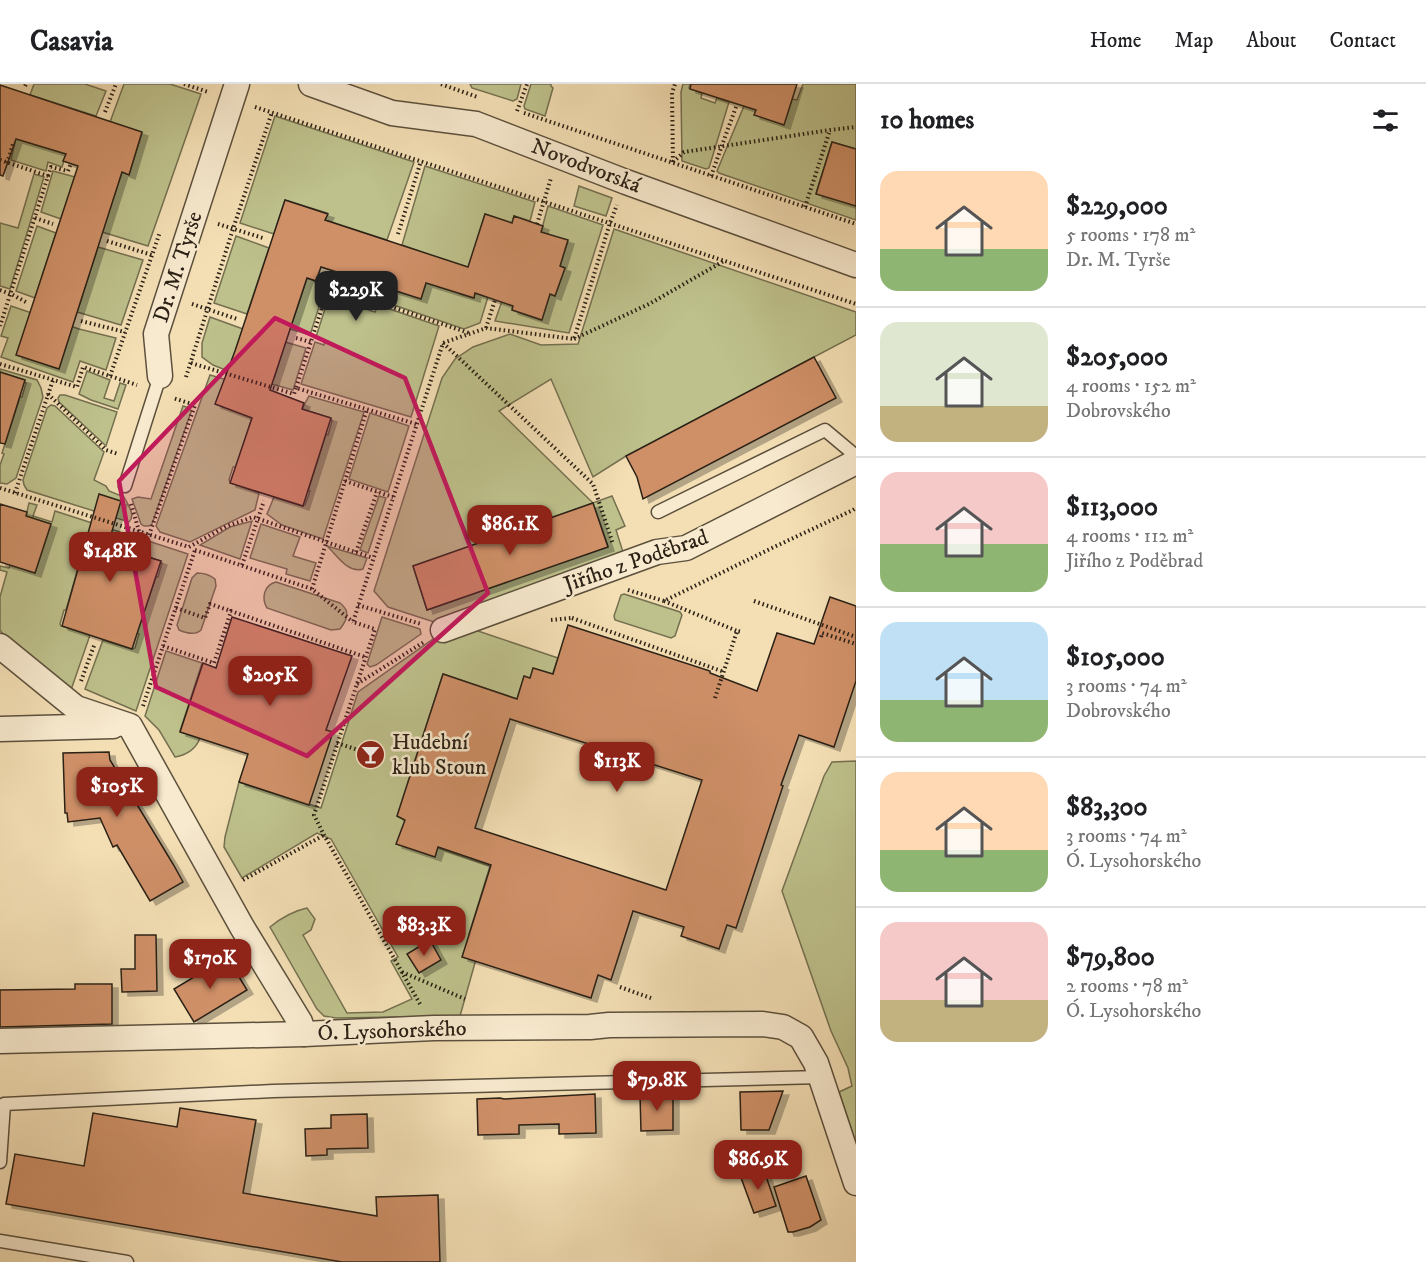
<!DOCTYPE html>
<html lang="en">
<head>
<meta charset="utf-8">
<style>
  body { margin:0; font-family:"IM FELL DW Pica",serif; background:#f6f6f6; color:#202124; height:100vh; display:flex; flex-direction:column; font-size:22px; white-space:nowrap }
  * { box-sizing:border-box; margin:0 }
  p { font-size:20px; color:#757577 }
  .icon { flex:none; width:33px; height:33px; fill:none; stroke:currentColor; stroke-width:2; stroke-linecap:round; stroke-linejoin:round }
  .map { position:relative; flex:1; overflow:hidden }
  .details { display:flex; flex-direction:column; background:#fff; width:570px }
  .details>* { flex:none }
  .price { position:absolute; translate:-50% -51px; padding:0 14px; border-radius:12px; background:#8f2418; color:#fff; font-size:20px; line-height:39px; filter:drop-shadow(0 2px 3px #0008) }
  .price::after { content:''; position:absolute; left:50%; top:36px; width:18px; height:14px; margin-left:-9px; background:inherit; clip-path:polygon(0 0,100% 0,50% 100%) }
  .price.selected { background:#222; color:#fff }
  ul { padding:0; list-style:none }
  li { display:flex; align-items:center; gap:18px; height:150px; padding:0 24px }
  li+li { border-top:2px solid #e0e0e0 }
  li span { display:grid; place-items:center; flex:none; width:168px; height:120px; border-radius:18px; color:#555 }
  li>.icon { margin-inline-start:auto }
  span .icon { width:72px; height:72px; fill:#fffc; stroke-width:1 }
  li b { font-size:26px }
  h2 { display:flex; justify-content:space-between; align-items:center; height:72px; padding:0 24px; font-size:26px }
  header { display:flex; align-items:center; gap:36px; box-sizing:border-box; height:84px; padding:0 30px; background:#fff; border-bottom:2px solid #e0e0e0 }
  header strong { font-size:28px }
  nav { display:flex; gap:33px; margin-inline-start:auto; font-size:21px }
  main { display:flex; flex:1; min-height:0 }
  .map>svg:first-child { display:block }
</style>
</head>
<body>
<header>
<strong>Casavia</strong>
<nav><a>Home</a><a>Map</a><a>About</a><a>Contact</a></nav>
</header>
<main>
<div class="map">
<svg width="856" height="1178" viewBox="0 0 856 1178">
  <defs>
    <filter id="shadow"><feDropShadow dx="6" dy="4" stdDeviation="0" flood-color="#0004"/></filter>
  </defs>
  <rect width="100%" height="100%" fill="#f4dfb5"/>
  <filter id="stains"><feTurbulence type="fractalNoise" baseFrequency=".00333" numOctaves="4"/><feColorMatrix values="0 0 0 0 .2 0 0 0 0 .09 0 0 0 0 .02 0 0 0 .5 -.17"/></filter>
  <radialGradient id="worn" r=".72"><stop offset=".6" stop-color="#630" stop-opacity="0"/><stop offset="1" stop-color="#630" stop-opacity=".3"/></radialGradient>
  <g fill="#bec18c" stroke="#747050" stroke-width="1.5" fill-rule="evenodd">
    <polygon points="34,0 85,0 106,7 96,32 30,11"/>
    <polygon points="124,0 170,0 201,10 148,162 102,148 122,88 129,90 142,49 110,38"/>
    <polygon points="470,0 521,0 517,15 513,17 472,4"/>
    <polygon points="531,0 551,0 551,2 553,4 545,32 525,25 524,22"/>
    <polygon points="683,0 690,0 689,4 702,9 701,14 715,19 717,14 729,18 709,84 706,85 682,77 681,8"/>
    <polygon points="803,0 856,0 856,65 832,58 816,109 856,122 856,136 719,89 717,87 744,22 756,26 792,15 797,16"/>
    <polygon points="275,32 414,78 387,156 325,136 327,129 285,116 274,150 240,139"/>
    <polygon points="16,54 66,70 62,83 48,78 46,87 11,76"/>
    <polygon points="425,82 535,118 530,137 514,132 512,139 485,130 460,210 473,214 475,209 488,213 480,239 464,245 382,217 388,204 421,214 435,173 402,161"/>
    <polygon points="53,87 75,93 61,135 41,128"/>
    <polygon points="34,90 44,93 10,205 0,202 0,139 18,144"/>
    <polygon points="579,102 612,114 606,132 574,122"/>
    <polygon points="548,122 603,141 569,249 495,237 502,217 513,222 512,226 541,236 550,210 555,212 565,184 560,182 568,157 541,148"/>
    <polygon points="37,142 56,149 35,214 16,207"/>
    <path d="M 614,145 L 856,228 L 856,251 L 626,372 L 593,393 L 551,295 L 499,327 L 593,419 L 612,412 L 625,442 L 616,446 L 623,468 L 434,538 L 388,523 L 374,507 L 442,294 L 455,275 L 473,263 L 510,250 L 541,261 L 578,260 ZM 593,419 L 608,462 L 427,526 L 413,482 Z"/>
    <polygon points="236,152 269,164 247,230 214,219"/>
    <polygon points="98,163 143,176 121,241 77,228"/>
    <polygon points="337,188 373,199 367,212 333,201"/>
    <polygon points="307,194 326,201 310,251 290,245"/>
    <polygon points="331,206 340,209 338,216 375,228 378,221 439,242 411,333 301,300 315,258 324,261 325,256 316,253"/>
    <polygon points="11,222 79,245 116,254 106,286 80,277 73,298 1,273 8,254 1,252"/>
    <polygon points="210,233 243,245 228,287 213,281 202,273 202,259"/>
    <polygon points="285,258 306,264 293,306 240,291 243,281 275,292"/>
    <polygon points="0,285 37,296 41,304 43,313 16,394 7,400 0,399 0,381 4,370 2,369 20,313 22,313 26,299 24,298 25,296 0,288"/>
    <polygon points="87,287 110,296 104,314 114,317 120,299 126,301 118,325 91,316 79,310"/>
    <polygon points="210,291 290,314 254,327 236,383 233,383 229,396 231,399 259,409 255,426 190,458 160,448 156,442"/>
    <polygon points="60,311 65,311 117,328 106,362 59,318 58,314"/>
    <polygon points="309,312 364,328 323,455 282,441 267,430 274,413 302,422 305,421 310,407 308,407 326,350 328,351 332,337 331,334 302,325"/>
    <path d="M 51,321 L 55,322 L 104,368 L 94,396 L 106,402 L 109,407 L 124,413 C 128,421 136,431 129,438 L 27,406 L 24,401 L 23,396 L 47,324 Z"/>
    <polygon points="183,322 190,324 191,328 152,440 149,442 144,442 141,440 132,415 138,413 151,415"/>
    <polygon points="370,329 409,342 388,408 349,395"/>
    <polygon points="379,412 386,414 368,469 360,466"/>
    <polygon points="29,419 37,421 33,432 52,438 55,427 123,449 118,463 87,455 80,468 82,470 66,526 64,526 60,540 61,542 90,551 71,606 3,550 0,546 0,513 7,488 0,486 0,482 9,484 10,481 35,489 51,440 26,432"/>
    <polygon points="252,437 240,475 200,461 230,443"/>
    <polygon points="261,440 300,453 293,472 316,479 310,497 286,490 287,485 250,474"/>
    <polygon points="136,453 188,470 136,627 85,605 103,556 132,565 135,564 139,550 137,549 156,493 158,493 162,479 160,479 161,477 132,468"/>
    <path d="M 327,462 L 367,474 L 363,485 C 348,490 337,471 327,462 Z"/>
    <path d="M 197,489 C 204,489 210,491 215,495 L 216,502 L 201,546 C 195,552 186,549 179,546 L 177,541 L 192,494 Z"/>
    <path d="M 276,498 L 340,519 C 351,527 347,536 340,545 L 331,546 L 267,524 C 261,514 264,501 276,498 Z"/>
    <polygon points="624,510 680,528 682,531 675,552 671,554 615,536 614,532 621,511"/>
    <polygon points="382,533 420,545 421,550 376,581 370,583 367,580"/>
    <path d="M 466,543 L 558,574 L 549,600 L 524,593 L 517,615 L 443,590 L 397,732 L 405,736 L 438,764 L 490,782 L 469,850 L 482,854 L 460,932 L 336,934 L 324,932 L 317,925 L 270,843 C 281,834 293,827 307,824 L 315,835 L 311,846 L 303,851 L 347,929 L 383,928 L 412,915 L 391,877 L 398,873 L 331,755 L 317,749 L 242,794 L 224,763 L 225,753 L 239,698 L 321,724 L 358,608 L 436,553 Z"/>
    <path d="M 166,567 L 202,579 L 180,647 L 200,654 C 196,665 186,671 175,673 L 159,646 L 145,632 Z"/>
    <polygon points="856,677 856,1059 839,1008 852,1002 848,984 831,947 782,807 824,692 832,678"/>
  </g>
  <g fill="#cf9068" stroke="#2a2015" stroke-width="1.5" fill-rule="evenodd" filter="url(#shadow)">
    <polygon points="691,0 797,0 784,41 754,31 756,26 690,5"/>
    <polygon points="0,1 142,48 129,91 122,88 59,285 16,271 78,82 63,77 66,70 16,55 3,92 0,91"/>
    <polygon points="832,58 856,65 856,122 816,110"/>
    <polygon points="285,116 328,130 325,136 468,183 485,130 512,139 514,132 543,142 541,148 568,156 560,182 565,184 555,212 550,210 542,236 512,226 513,222 475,209 474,214 426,199 421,215 321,183 316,197 307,194 270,306 304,319 302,325 331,334 303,422 230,399 252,334 215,320 235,267"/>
    <polygon points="814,273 836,314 643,415 637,393 626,372"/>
    <polygon points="0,288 25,296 5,360 0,359"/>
    <polygon points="99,410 121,417 110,454 134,462 132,468 161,477 132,565 62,542"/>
    <polygon points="593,419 608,463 427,526 413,482"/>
    <polygon points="0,420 27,428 26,432 51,440 35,489 0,478"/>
    <path d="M 830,513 L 856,522 L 856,597 L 834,663 L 799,651 L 781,701 L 783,702 L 736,844 L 727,841 L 719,865 L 681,852 L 684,843 L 633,827 L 611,896 L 598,891 L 591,914 L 462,873 L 491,781 L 438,763 L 435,773 L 396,760 L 405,736 L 397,732 L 443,590 L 517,615 L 524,592 L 530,594 L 533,584 L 553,590 L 568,541 L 710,587 L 710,589 L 757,607 L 777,549 L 814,560 ZM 510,635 L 702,696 L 666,806 L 475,744 Z"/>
    <polygon points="232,533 352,572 326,646 333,648 309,721 239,698 248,670 180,648 203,579 216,584"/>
    <polygon points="109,668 110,676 173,780 183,798 150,817 117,761 113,763 100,734 68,738 67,729 65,729 63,669"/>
    <polygon points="135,851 156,851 157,907 122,908 121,885 135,885"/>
    <polygon points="430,856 441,876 419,889 407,870"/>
    <polygon points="227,873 247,906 194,938 174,905"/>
    <polygon points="75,900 112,900 112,940 0,943 0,906 75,905"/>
    <polygon points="783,1007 769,1046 741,1046 740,1008"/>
    <polygon points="595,1010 596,1049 559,1050 559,1040 519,1041 519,1050 478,1051 477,1015 500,1014 504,1015"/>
    <polygon points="673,1010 673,1046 641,1047 640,1011"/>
    <polygon points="180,1024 256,1036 243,1109 377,1132 376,1113 438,1111 440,1178 342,1178 6,1120 15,1070 84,1082 93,1029 177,1043"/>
    <polygon points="367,1030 368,1064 327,1065 327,1071 306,1072 305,1045 331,1044 331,1031"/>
    <polygon points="764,1086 776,1122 754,1129 740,1091"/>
    <polygon points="806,1092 821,1136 810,1143 793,1148 788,1148 774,1103"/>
  </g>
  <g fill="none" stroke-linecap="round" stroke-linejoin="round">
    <defs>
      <g id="service">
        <polyline points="125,402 160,292"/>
        <polyline points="658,428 825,346 856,372"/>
        <polyline points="0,1078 4,1020 273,1007 821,993"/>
        <polyline points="0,1157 127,1178"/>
      </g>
      <g id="minor">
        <polyline points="311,0 392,29 476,40 626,98 856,181"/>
        <polyline points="160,292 156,250 237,0"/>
        <polyline points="443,546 657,468 686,464 856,378"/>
        <polyline points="0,562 76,624 130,642 242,843 300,938 304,950"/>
        <polyline points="0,645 113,642"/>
        <polyline points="0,957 304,950 434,944 590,943 609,941 763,940 783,943 801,953 816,979 856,1099"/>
      </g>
    </defs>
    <use href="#service" stroke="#5c503d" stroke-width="15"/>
    <use href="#minor" stroke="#5c503d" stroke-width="27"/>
    <g stroke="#2a2015" stroke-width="4" stroke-dasharray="1.5 3" stroke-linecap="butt">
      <polyline points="184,0 208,8"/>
      <polyline points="441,0 477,13"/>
      <polyline points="25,2 26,0"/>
      <polyline points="255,23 856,220"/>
      <polyline points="517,27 527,0"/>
      <polyline points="105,28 116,0"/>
      <polyline points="524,29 856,140"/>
      <polyline points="0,76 48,92 0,242"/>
      <polyline points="673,78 684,68 830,46 856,43"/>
      <polyline points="673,78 672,9 675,0"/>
      <polyline points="7,79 13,60"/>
      <polyline points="48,92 51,83 68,87 71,79"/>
      <polyline points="711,92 737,20"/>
      <polyline points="805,123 830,46"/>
      <polyline points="35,134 53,140"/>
      <polyline points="218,140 263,154"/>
      <polyline points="537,140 551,94"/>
      <polyline points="398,150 421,77"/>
      <polyline points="107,157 152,171"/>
      <polyline points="329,202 334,187"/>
      <polyline points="0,206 11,210 26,218"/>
      <polyline points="192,220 237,235"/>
      <polyline points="81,237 125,248"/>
      <polyline points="486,244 495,216"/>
      <polyline points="296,254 311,258"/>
      <polyline points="574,255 649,220 724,177"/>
      <polyline points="443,259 593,400 613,460"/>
      <polyline points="191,279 294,310 296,304"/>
      <polyline points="0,280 77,303 83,283 137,301"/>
      <polyline points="110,292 160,148"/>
      <polyline points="186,293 233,145 272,28"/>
      <polyline points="48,310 106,366 118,370"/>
      <polyline points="416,340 296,304 329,202 469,249"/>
      <polyline points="345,397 393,413"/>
      <polyline points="0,404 189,463 227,442 253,433 373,474"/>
      <polyline points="15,409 53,296"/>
      <polyline points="131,420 139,447"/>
      <polyline points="149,451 195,321 173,314"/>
      <polyline points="195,466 312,505 353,538"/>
      <polyline points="356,468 377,408"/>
      <polyline points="242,481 264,417"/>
      <polyline points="312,505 367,325"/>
      <polyline points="628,506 664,517 772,464 853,426 856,424"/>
      <polyline points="664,517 737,547"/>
      <polyline points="754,517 856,553"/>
      <polyline points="358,521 421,540"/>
      <polyline points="176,524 205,534 210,520 231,527"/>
      <polyline points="572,534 724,588"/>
      <polyline points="551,536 571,534"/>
      <polyline points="821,553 822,549 856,560"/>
      <polyline points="163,562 214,579 231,527 365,573"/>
      <polyline points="81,597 95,559"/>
      <polyline points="357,600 424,558"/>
      <polyline points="715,614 737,547 742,548"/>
      <polyline points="143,622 195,466"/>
      <polyline points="337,659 364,668"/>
      <polyline points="243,796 324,751"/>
      <polyline points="402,888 465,915"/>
      <polyline points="620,903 651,914"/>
      <polyline points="420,920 324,751 314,731 375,545 353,538 443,259 486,244 574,255 610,139 617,121"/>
    </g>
    <use href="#service" stroke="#f8eacf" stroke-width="12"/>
    <use href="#minor" stroke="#f8eacf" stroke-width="24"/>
  </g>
  <path fill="#c2185b" fill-opacity="0.2" stroke="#c2185b" stroke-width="4.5" stroke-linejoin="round" d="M 275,234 L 405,294 L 488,509 L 307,672 L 156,603 L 119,397 Z"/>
  <defs>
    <symbol id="bar-disc" viewBox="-11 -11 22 22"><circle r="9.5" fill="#8f2418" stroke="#f8eacf"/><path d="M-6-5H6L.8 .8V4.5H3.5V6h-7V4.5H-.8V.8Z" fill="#fff"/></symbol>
  </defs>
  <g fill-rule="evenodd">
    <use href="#bar-disc" x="354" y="654" width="33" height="33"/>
  </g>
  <g text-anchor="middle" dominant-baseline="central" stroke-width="5" stroke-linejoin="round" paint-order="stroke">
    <g font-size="22" fill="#2a2015" stroke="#f8eacf">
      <text transform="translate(586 82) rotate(21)">Novodvorská</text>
      <text transform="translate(178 183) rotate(-72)">Dr. M. Tyrše</text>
      <text transform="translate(636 477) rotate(-19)">Jiřího z Poděbrad</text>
      <text transform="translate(392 947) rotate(-2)">Ó. Lysohorského</text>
    </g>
    <g font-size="22" fill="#2a2015" stroke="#f8eacf" text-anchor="start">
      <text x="392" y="658">Hudební<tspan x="392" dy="25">klub Stoun</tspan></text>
    </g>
  </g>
  <rect width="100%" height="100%" filter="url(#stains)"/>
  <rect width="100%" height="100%" fill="url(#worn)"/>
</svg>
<b class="price selected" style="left:356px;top:238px">$229K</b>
<b class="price" style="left:510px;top:472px">$86.1K</b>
<b class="price" style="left:110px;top:499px">$148K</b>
<b class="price" style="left:270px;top:623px">$205K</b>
<b class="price" style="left:617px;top:709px">$113K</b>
<b class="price" style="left:117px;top:734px">$105K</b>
<b class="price" style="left:424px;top:873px">$83.3K</b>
<b class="price" style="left:210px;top:906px">$170K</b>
<b class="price" style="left:657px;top:1028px">$79.8K</b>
<b class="price" style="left:758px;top:1107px">$86.9K</b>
</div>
<section class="details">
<h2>10 homes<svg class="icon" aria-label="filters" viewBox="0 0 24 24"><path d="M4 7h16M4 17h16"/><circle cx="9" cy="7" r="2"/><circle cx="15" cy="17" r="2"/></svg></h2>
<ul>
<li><span style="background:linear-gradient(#ffd9b3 65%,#8fb573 0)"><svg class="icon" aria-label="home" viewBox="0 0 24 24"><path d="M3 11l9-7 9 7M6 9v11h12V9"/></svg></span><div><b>$229,000</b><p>5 rooms · 178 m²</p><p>Dr. M. Tyrše</p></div></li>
<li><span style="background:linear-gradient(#dfe7d0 70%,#c2b280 0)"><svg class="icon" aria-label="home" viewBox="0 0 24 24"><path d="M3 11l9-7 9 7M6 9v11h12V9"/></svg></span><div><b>$205,000</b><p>4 rooms · 152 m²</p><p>Dobrovského</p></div></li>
<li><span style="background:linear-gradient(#f6c9c9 60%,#8fb573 0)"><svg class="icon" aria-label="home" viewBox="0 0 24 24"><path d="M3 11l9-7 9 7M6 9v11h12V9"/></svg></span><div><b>$113,000</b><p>4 rooms · 112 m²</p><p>Jiřího z Poděbrad</p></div></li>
<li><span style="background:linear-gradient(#bfe0f5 65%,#8fb573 0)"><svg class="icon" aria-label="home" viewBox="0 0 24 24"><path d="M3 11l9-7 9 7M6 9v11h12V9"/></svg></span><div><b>$105,000</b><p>3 rooms · 74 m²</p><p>Dobrovského</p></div></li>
<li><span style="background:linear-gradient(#ffd9b3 65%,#8fb573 0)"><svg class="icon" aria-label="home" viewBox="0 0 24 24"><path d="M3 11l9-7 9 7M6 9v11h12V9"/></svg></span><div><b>$83,300</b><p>3 rooms · 74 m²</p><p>Ó. Lysohorského</p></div></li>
<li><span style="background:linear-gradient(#f6c9c9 65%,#c2b280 0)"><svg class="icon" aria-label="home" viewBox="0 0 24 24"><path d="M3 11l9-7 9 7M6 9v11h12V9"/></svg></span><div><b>$79,800</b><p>2 rooms · 78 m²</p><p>Ó. Lysohorského</p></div></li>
</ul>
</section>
</main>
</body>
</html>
